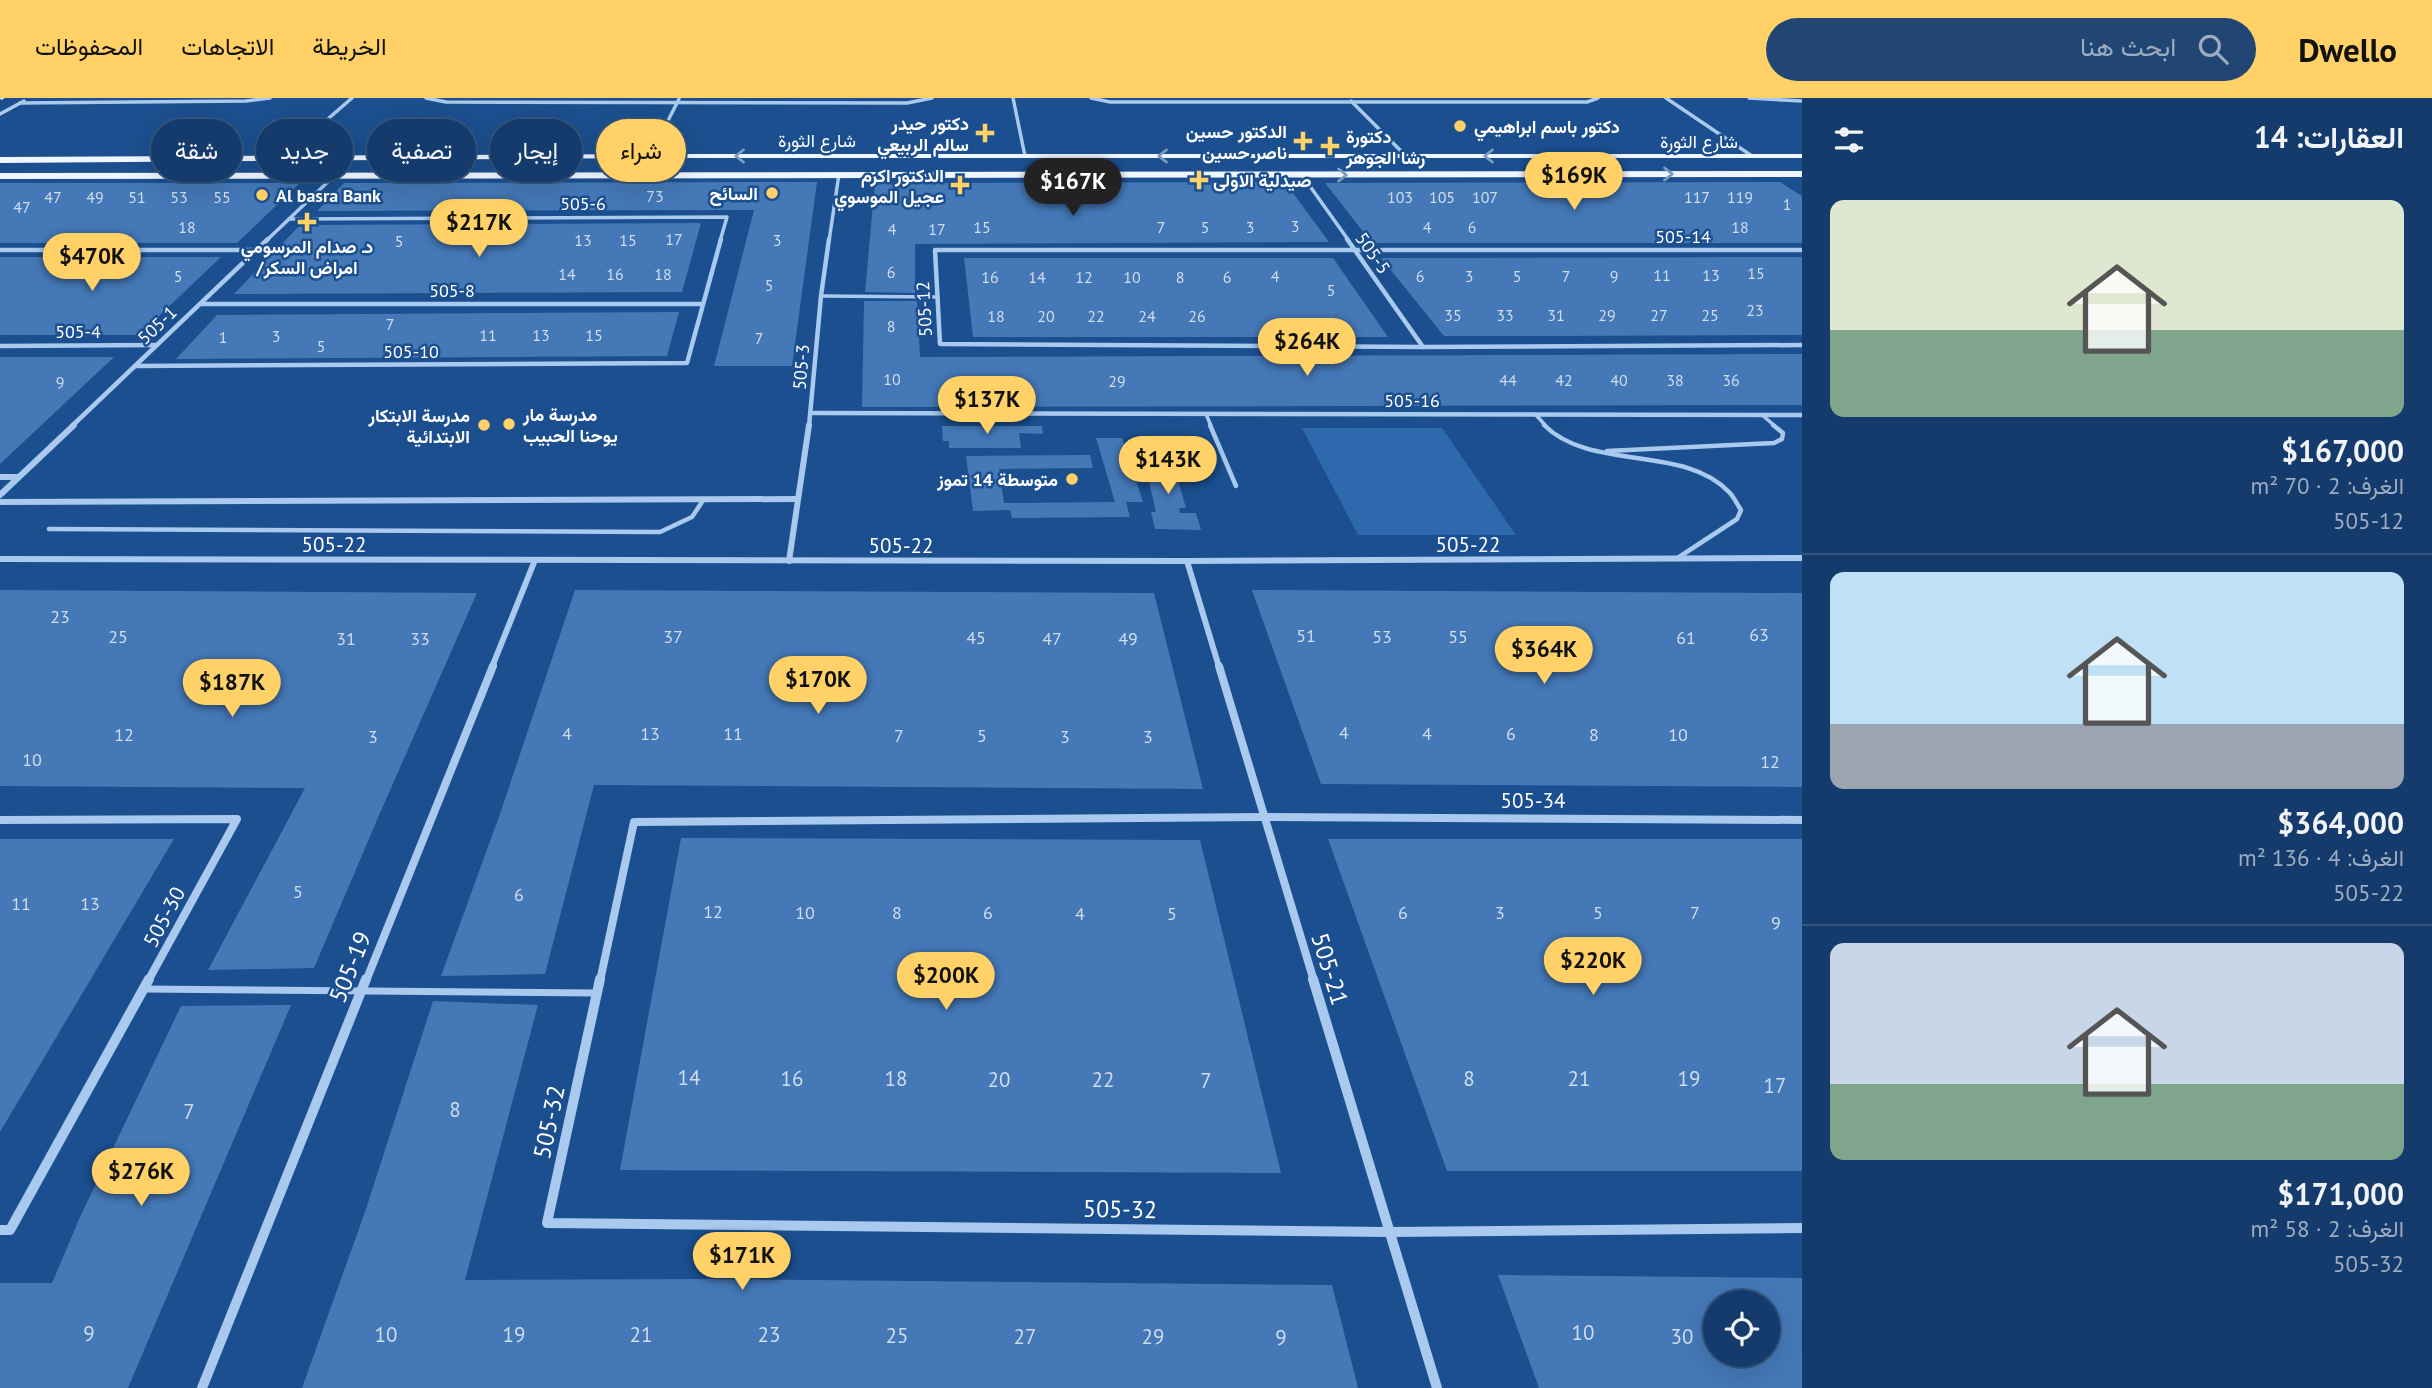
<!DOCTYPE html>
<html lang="ar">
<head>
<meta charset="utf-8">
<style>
  body { margin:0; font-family:"PT Sans",Vazirmatn,sans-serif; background:#214673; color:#f1f3f6; direction:rtl; height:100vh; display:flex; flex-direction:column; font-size:26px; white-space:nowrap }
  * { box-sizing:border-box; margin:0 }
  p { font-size:23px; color:#9dadc1 }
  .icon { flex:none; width:38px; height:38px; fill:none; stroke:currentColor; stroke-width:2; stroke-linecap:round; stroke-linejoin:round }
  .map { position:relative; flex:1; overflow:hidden; direction:ltr }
  .details { display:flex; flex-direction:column; background:#143b6b; width:630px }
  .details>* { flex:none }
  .top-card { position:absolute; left:21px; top:21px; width:665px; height:63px; direction:rtl; display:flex; gap:14px }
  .tools { position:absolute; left:1703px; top:1192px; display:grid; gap:14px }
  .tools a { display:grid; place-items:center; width:77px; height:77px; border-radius:50%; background:#143b6b; box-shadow:0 7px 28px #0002,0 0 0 2px #33557e; font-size:35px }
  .price { position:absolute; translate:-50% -60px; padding:0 16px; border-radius:24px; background:#ffd166; color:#111; font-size:23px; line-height:46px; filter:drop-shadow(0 2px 4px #0008) }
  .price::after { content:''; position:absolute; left:50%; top:42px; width:21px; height:16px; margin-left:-10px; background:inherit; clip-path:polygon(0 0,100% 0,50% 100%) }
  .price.selected { background:#222; color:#fff }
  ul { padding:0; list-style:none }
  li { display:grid; align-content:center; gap:14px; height:371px; padding:0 28px }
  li+li { border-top:2px solid #33557e }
  li span { display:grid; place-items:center; height:217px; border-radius:14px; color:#555 }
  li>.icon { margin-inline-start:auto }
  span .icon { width:126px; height:126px; fill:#fffc; stroke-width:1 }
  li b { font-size:30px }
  h2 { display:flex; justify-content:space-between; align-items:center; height:84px; padding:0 28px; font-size:30px }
  .chip { padding:0 24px; border-radius:32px; background:#143b6b; box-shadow:0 7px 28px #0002,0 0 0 2px #33557e; font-size:24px; line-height:63px }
  .chip.selected { background:#ffd166; color:#111 }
  header { display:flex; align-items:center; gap:42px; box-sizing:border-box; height:98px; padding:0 35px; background:#ffd166; color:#111 }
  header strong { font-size:33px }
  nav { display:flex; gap:38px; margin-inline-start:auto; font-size:24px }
  .search { width:490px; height:63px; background:#214673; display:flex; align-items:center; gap:18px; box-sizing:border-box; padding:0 24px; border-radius:38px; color:#9dadc1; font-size:26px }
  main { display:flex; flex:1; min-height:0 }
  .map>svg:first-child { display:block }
</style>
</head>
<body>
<header>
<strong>Dwello</strong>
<div class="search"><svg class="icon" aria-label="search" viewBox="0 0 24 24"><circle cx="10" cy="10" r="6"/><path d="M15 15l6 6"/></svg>ابحث هنا</div>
<nav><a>الخريطة</a><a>الاتجاهات</a><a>المحفوظات</a></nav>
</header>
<main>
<section class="details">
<h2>العقارات: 14<svg class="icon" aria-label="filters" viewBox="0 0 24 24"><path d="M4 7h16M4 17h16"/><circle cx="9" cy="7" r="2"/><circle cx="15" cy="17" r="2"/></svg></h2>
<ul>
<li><span style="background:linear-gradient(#dfe7d0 60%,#7fa58c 0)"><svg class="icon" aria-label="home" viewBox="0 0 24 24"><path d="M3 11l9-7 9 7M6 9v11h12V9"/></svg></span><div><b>$167,000</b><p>الغرف: 2 · 70 m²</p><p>505-12</p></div></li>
<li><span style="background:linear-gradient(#bfe0f5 70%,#9aa5b1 0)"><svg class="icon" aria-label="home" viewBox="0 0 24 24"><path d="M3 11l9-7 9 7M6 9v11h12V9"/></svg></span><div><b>$364,000</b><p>الغرف: 4 · 136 m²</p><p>505-22</p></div></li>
<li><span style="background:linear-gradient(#c9d6e8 65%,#7fa58c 0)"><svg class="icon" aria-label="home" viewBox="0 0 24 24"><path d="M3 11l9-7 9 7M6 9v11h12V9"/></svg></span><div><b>$171,000</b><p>الغرف: 2 · 58 m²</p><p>505-32</p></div></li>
</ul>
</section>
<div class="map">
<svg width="1802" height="1290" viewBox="0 0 1802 1290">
  <rect width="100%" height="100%" fill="#1b4f8f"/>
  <polygon fill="#2e69ad" points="1302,330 1442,330 1516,437 1358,437"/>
  <g fill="#4478b7" fill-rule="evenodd">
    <polygon points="817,84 792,268 714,268 754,112 317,113 344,85"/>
    <polygon points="1285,84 1329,144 915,146 915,195 865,194 875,85"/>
    <polygon points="1780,84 1802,98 1802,145 1372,145 1325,85"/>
    <polygon points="0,85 300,85 237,145 0,145"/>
    <polygon points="701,125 682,194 234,196 300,127"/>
    <polygon points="0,159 221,159 139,237 0,237"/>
    <polygon points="1802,159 1802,237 1550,238 1444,238 1381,160"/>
    <polygon points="964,160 1333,160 1388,239 973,239"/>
    <polygon points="864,203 917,203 920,259 1802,256 1802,307 862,309"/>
    <polygon points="679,214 667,258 176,261 217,217"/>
    <polygon points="0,259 114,259 0,366"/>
    <polygon points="942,328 1042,328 1043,336 1019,335 1021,350 949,350 949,343 943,343"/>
    <polygon points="1096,340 1122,340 1143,404 1126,404 1130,419 1012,420 1010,412 973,413 966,358 1090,357 1093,370 999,371 1004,405 1115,404"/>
    <polygon points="1143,358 1171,358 1186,410 1179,410 1180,415 1196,415 1201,432 1155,431 1151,414 1156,414"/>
    <polygon points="0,492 477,495 380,715 314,870 208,872 305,690 0,688"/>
    <polygon points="575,492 1154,495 1203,691 594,687 545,876 441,878 501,713"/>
    <polygon points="1252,492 1802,495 1802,689 1321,686"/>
    <polygon points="681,740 1200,742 1281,1075 620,1072"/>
    <polygon points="0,741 174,741 0,1034"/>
    <polygon points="1328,741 1802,741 1802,1073 1447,1073"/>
    <polygon points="433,903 538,907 465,1182 712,1181 1332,1187 1358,1290 302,1290 365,1114"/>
    <polygon points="291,907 128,1290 0,1290 0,1185 52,1185 80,1119 181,908"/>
    <path d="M 1498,1177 L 1802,1180 L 1802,1290 L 1539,1290 ZM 1715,1204 L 1768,1204 L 1768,1256 L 1715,1256 Z"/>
  </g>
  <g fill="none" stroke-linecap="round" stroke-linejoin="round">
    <g stroke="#a9c9ee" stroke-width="3.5">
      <polyline points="821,198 938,199"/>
      <polyline points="1206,316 1211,328"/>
      <polyline points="1535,316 1546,328"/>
      <polyline points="1762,317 1775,328"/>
    </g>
    <g stroke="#a9c9ee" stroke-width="4.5">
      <polyline points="1210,327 1236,388"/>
      <path d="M 1544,327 C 1591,374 1684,346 1729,394 C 1734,399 1737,406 1741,412 L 1737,421 L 1676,461"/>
      <polyline points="1607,353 1774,345 1782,341 1783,335 1773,327"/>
      <polyline points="49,431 660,434 692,419 704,401"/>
    </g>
    <polyline stroke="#a9c9ee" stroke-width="7" points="144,891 597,895"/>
    <g stroke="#a9c9ee" stroke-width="3.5">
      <polyline points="426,0 446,4 907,5 932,0"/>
      <polyline points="1013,0 1025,58"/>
      <polyline points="1091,0 1110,4 1587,4 1598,0"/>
      <polyline points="1666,0 1752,58"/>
      <polyline points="1749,0 1802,3"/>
      <polyline points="1351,3 1406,58"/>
      <polyline points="20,5 246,3 270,0"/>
      <polyline points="0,16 24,3"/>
      <polyline points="650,58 679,1"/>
      <polyline points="283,60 352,0"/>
      <polyline points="1302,77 1349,143"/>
      <polyline points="289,121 727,119 720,143"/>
      <polyline points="266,143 334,78"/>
      <polyline points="829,143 839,76"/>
    </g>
    <g stroke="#a9c9ee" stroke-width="4.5">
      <polyline points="1347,141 1423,249"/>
      <polyline points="0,152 257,152"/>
      <polyline points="1802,152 935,152 940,246 1423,249 1802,247"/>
      <polyline points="200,206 703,206"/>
      <polyline points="0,248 157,247"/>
      <polyline points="135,268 687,265 721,141"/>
      <polyline points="811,315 1802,317"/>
      <polyline points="72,328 268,141"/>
      <polyline points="809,328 821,198 829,141"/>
    </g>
    <g stroke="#a9c9ee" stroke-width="6">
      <polyline points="0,379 18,379"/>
      <polyline points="0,397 74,327"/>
      <polyline points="0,404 797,401"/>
      <polyline points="0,461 1187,463 1802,460"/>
      <polyline points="789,463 809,327"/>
      <polyline points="1187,463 1219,569"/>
      <polyline points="492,569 535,462"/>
    </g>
    <g stroke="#a9c9ee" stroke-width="8">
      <polyline points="1219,568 1314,883"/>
      <polyline points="0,722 237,721 148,883"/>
      <polyline points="366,883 493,568"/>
      <polyline points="600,883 634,724 1264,719 1802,722"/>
    </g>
    <g stroke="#a9c9ee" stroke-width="10">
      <polyline points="600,881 547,1125 1390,1134 1802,1130"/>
      <polyline points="1313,881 1437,1290"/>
      <polyline points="0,1132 10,1132 149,881"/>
      <polyline points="202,1290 366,881"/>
    </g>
    <g fill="#f0f6ff" fill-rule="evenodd">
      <polygon points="0,0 5,0 1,2"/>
      <polygon points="650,56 1802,56 1802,60 650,60 0,65 0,59"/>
      <polygon points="1802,73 1802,79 0,81 0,75"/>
    </g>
  </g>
  <defs><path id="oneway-chevron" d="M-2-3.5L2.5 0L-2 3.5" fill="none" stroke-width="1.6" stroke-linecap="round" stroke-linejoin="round" transform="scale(1.75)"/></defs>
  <g stroke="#7b9ac1">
    <use href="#oneway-chevron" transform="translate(740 58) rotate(-180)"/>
    <use href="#oneway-chevron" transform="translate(1163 58) rotate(-180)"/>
    <use href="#oneway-chevron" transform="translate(1489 58) rotate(180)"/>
    <use href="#oneway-chevron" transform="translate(1668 76)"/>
    <use href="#oneway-chevron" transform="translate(1342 77)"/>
  </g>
  <g fill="#ffd166" stroke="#1b4f8f" stroke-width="2.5">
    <circle cx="1460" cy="28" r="7"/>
    <path d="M981.5 24.5h7v7h7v7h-7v7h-7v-7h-7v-7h7z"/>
    <path d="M1299.5 32.5h7v7h7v7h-7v7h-7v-7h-7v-7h7z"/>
    <path d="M1326.5 37.5h7v7h7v7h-7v7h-7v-7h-7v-7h7z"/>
    <path d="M1195.5 71.5h7v7h7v7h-7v7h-7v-7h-7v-7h7z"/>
    <path d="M956.5 76.5h7v7h7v7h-7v7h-7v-7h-7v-7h7z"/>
    <circle cx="772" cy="95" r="7"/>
    <circle cx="262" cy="97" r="7"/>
    <path d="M303.5 113.5h7v7h7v7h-7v7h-7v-7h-7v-7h7z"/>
    <circle cx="509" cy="326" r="7"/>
    <circle cx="484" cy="327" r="7"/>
    <circle cx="1072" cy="381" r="7"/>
  </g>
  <g text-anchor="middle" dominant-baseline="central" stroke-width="5" stroke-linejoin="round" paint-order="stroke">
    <g font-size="16" fill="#d0dded">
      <text x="655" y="98">73</text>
      <text x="53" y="99">47</text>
      <text x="95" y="99">49</text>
      <text x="137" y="99">51</text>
      <text x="179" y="99">53</text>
      <text x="222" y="99">55</text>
      <text x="1400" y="99">103</text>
      <text x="1442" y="99">105</text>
      <text x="1485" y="99">107</text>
      <text x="1697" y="99">117</text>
      <text x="1740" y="99">119</text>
      <text x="1787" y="106">1</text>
      <text x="22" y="109">47</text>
      <text x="1295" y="128">3</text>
      <text x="187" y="129">18</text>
      <text x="982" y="129">15</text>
      <text x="1161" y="129">7</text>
      <text x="1205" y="129">5</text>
      <text x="1250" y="129">3</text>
      <text x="1427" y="129">4</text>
      <text x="1472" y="129">6</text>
      <text x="1740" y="129">18</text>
      <text x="892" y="131">4</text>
      <text x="937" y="131">17</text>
      <text x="674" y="141">17</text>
      <text x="583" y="142">13</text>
      <text x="628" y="142">15</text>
      <text x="777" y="142">3</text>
      <text x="399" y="143">5</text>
      <text x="891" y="174">6</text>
      <text x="1756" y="175">15</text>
      <text x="567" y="176">14</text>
      <text x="615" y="176">16</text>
      <text x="663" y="176">18</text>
      <text x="1662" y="177">11</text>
      <text x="1711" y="177">13</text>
      <text x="178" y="178">5</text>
      <text x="1275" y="178">4</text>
      <text x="1420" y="178">6</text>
      <text x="1469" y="178">3</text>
      <text x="1517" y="178">5</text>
      <text x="1566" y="178">7</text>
      <text x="1614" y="178">9</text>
      <text x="990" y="179">16</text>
      <text x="1037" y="179">14</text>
      <text x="1084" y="179">12</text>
      <text x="1132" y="179">10</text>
      <text x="1180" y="179">8</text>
      <text x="1227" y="179">6</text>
      <text x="769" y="187">5</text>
      <text x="1331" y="192">5</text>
      <text x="1755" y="212">23</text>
      <text x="1453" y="217">35</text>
      <text x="1505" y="217">33</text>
      <text x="1556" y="217">31</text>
      <text x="1607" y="217">29</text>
      <text x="1659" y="217">27</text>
      <text x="1710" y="217">25</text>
      <text x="996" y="218">18</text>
      <text x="1046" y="218">20</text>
      <text x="1096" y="218">22</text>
      <text x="1147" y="218">24</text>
      <text x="1197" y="218">26</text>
      <text x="390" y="226">7</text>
      <text x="891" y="228">8</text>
      <text x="488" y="237">11</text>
      <text x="541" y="237">13</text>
      <text x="594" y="237">15</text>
      <text x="276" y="238">3</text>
      <text x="223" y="239">1</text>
      <text x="759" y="240">7</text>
      <text x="321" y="248">5</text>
      <text x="892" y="281">10</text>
      <text x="1508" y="282">44</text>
      <text x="1564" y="282">42</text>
      <text x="1619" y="282">40</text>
      <text x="1675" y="282">38</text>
      <text x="1731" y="282">36</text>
      <text x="1117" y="283">29</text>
      <text x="60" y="284">9</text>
    </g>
    <g font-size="18" font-weight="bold" fill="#fff" stroke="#1b4f8f" text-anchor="end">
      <text x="969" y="25">دكتور حيدر<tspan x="969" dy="21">سالم الربيعي</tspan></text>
      <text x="1474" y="28" text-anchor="start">دكتور باسم ابراهيمي</text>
      <text x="1287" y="33">الدكتور حسين<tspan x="1287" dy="21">ناصر حسين</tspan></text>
      <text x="1346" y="38" text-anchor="start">دكتورة<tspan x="1346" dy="21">رشا الجوهر</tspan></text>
      <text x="944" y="77">الدكتور اكرم<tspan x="944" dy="21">عجيل الموسوي</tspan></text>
      <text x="1213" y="82" text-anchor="start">صيدلية الاولى</text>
      <text x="758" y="95">السائح</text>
      <text x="276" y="97" text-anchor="start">Al basra Bank</text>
      <text x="307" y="148" text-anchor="middle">د. صدام المرسومي<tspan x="307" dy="21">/امراض السكر</tspan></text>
      <text x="523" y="316" text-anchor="start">مدرسة مار<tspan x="523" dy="21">يوحنا الحبيب</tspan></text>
      <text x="470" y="317">مدرسة الابتكار<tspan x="470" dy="21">الابتدائية</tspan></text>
      <text x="1058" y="381">متوسطة 14 تموز</text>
    </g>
    <g font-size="18" fill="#fff" stroke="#1b4f8f">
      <text x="817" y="42">شارع الثورة</text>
      <text x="1699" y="43">شارع الثورة</text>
      <text x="583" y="105">505-6</text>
      <text x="1683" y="138">505-14</text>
      <text transform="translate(1373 155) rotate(55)">505-5</text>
      <text x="452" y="192">505-8</text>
      <text transform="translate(924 211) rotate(-93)">505-12</text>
      <text transform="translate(157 227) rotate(-44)">505-1</text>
      <text x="78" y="233">505-4</text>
      <text x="411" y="253">505-10</text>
      <text transform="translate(801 269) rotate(-85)">505-3</text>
      <text x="1412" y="302">505-16</text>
    </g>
    <g font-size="18" fill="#d0dded">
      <text x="60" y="518">23</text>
      <text x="1759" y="536">63</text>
      <text x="1306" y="537">51</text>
      <text x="118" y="538">25</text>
      <text x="673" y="538">37</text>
      <text x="1382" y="538">53</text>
      <text x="1458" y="538">55</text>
      <text x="976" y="539">45</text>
      <text x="1686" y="539">61</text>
      <text x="346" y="540">31</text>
      <text x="420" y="540">33</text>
      <text x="1052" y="540">47</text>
      <text x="1128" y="540">49</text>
      <text x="1344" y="634">4</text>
      <text x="567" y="635">4</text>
      <text x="650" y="635">13</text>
      <text x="733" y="635">11</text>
      <text x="1427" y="635">4</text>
      <text x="1511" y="635">6</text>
      <text x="124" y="636">12</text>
      <text x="1594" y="636">8</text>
      <text x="1678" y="636">10</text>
      <text x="899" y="637">7</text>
      <text x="982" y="637">5</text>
      <text x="373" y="638">3</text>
      <text x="1065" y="638">3</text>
      <text x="1148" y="638">3</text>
      <text x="32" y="661">10</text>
      <text x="1770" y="663">12</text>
      <text x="298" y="793">5</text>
      <text x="519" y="796">6</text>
      <text x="21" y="805">11</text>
      <text x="90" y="805">13</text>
      <text x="713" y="813">12</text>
      <text x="805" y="814">10</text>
      <text x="897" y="814">8</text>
      <text x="988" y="814">6</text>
      <text x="1403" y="814">6</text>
      <text x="1500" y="814">3</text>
      <text x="1598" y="814">5</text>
      <text x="1695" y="814">7</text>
      <text x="1080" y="815">4</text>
      <text x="1172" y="815">5</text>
      <text x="1776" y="824">9</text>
    </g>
    <g font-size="21" fill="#fff" stroke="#1b4f8f">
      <text x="334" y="446">505-22</text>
      <text x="1468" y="446">505-22</text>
      <text x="901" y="447">505-22</text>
      <text x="1533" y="702">505-34</text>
      <text transform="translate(164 819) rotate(-62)">505-30</text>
    </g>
    <g font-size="21" fill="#d0dded">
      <text x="689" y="979">14</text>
      <text x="792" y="980">16</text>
      <text x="896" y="980">18</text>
      <text x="1469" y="980">8</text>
      <text x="1579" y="980">21</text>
      <text x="1689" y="980">19</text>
      <text x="999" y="981">20</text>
      <text x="1103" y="981">22</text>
      <text x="1206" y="982">7</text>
      <text x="1775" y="987">17</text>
      <text x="455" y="1011">8</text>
      <text x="189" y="1013">7</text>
      <text x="1583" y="1234">10</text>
      <text x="89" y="1235">9</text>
      <text x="386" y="1236">10</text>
      <text x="514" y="1236">19</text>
      <text x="641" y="1236">21</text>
      <text x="769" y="1236">23</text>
      <text x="897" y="1237">25</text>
      <text x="1025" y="1238">27</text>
      <text x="1153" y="1238">29</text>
      <text x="1682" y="1238">30</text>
      <text x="1281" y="1239">9</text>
    </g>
    <g font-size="24" fill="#fff" stroke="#1b4f8f">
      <text transform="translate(350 869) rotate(-68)">505-19</text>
      <text transform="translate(1330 871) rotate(73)">505-21</text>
      <text transform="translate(549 1024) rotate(-78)">505-32</text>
      <text transform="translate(1120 1111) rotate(1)">505-32</text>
    </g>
  </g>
</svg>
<div class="tools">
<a><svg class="icon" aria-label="locate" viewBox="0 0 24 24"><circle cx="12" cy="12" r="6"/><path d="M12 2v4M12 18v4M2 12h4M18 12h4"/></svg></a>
</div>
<b class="price" style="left:1574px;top:114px">$169K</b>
<b class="price selected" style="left:1073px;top:120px">$167K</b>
<b class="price" style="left:479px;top:161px">$217K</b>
<b class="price" style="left:92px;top:195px">$470K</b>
<b class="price" style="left:1307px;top:280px">$264K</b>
<b class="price" style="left:987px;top:338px">$137K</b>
<b class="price" style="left:1168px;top:398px">$143K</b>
<b class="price" style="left:1544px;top:588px">$364K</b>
<b class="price" style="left:818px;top:618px">$170K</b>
<b class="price" style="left:232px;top:621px">$187K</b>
<b class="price" style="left:1593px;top:899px">$220K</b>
<b class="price" style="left:946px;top:914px">$200K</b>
<b class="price" style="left:141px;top:1110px">$276K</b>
<b class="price" style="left:742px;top:1194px">$171K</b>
<div class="top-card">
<a class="chip selected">شراء</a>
<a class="chip">إيجار</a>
<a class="chip">تصفية</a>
<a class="chip">جديد</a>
<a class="chip">شقة</a>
</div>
</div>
</main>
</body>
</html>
